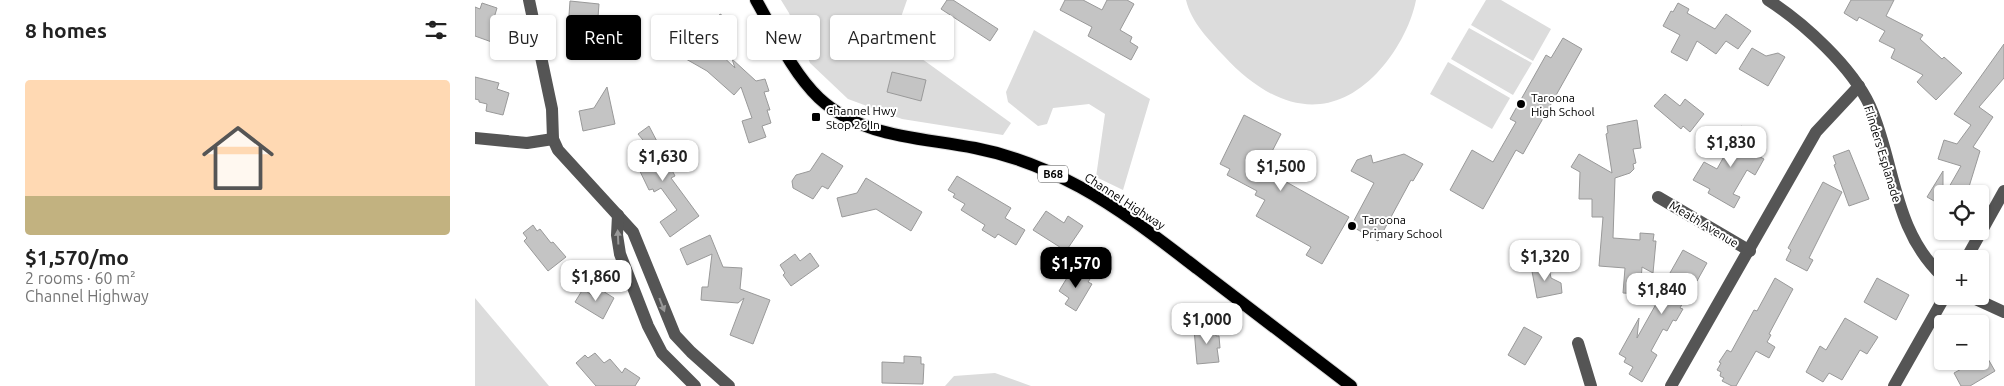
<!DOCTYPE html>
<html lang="en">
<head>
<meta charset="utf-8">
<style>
  body { margin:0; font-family:Ubuntu,sans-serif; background:#f6f6f6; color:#222; height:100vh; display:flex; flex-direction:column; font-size:19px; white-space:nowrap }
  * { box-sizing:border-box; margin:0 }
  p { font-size:16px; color:#767676 }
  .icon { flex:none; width:28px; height:28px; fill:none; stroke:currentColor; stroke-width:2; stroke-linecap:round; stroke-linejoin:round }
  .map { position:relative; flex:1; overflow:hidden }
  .side { display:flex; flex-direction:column; background:#fff; width:475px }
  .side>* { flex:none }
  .hud { position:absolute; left:15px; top:15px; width:475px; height:45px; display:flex; gap:10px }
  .controls { position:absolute; left:1459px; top:185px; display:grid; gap:10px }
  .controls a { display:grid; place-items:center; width:55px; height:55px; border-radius:5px; background:#fff; box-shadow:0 1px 4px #0004; font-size:25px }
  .price { position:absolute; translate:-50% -42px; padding:0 11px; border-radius:10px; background:#fff; color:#222; font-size:16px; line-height:32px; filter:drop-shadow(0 1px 2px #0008) }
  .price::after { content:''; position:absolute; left:50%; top:30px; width:15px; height:11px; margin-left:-8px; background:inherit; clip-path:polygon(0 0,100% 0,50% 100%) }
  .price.on { background:#000; color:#fff }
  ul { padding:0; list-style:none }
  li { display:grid; align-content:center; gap:10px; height:265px; padding:0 25px }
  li+li { border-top:1px solid #e0e0e0 }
  li span { display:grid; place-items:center; height:155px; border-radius:5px; color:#555 }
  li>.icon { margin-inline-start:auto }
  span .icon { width:90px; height:90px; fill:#fffc; stroke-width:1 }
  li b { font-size:21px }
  h2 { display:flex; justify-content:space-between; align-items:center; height:60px; padding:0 25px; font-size:21px }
  .tag { padding:0 18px; border-radius:5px; background:#fff; box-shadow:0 1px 4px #0004; font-size:18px; line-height:45px }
  .tag.on { background:#000; color:#fff }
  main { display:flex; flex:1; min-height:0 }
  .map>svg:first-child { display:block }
</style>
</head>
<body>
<main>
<section class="side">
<h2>8 homes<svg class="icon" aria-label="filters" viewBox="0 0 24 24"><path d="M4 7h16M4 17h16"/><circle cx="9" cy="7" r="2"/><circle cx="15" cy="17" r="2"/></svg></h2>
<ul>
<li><span style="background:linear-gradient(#ffd9b3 75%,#c2b280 0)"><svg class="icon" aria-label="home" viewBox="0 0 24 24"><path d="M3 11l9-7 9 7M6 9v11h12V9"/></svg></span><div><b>$1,570/mo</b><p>2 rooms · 60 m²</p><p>Channel Highway</p></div></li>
</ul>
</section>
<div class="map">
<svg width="1529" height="386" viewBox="0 0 1529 386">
  <rect width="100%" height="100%" fill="#fff"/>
  <g fill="#dcdcdc">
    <polygon points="306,0 432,0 425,20 436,51 536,123 528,135 427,119 373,99 335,63 314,13"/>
    <path d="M 711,0 L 941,0 C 936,26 920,54 902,73 C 850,127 794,105 749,56 C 734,40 716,22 711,0 Z"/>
    <polygon points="1011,0 1026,0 1076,29 1058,61 996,25"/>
    <polygon points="994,28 1057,63 1038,95 976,59"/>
    <polygon points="559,30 675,99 648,190 621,177 630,114 614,104 578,108 572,124 563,126 533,102 531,92"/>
    <polygon points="973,62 1035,98 1017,129 955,94"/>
    <polygon points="0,298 74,386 0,386"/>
    <polygon points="520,373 556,386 470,386 479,376"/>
  </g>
  <g fill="#c4c4c4" stroke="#999">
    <polygon points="472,0 478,0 523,29 515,41 466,9"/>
    <polygon points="590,0 608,0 627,10 632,0 652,0 659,4 645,30 657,37 655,42 663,47 656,60 613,36 617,27 585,10"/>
    <polygon points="1376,0 1419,0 1411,16 1448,35 1445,39 1467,59 1469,57 1487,73 1461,100 1442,82 1448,75 1416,58 1420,49 1404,41 1410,31 1384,17 1382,21 1369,13"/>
    <polygon points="95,1 124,4 123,17 114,16 110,45 92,43"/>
    <polygon points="7,3 22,8 16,28 29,33 25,45 0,36 0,7 5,9"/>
    <polygon points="1203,3 1214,9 1212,13 1240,29 1251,14 1276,31 1263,49 1251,41 1241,54 1222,41 1212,61 1196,52 1205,35 1188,26 1196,11 1198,12"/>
    <polygon points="245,14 258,22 242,51 260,68 257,59 281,81 290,79 294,91 289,92 295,110 292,110 296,123 287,126 291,137 274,143 267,121 277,118 266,87 259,95 232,71 204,55 208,48 194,40 201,28 227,44"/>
    <polygon points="1088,38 1107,49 1048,154 1041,150 1008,209 975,190 997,150 1018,162 1041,122 1035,119 1071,55 1076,58"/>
    <polygon points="1529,44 1529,78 1504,107 1518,117 1498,147 1505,151 1493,190 1491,194 1470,194 1486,166 1463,159 1469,140 1482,144 1496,125 1479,114"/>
    <polygon points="1277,48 1291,56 1303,53 1310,57 1293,86 1264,69"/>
    <polygon points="417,72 451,80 446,101 412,92"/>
    <polygon points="0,77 24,83 22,89 34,93 28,115 11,111 12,104 4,102 4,100 0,99"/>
    <polygon points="132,87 140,124 108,131 104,111 119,108"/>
    <polygon points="1190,94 1205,106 1210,99 1229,114 1215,132 1208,126 1206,129 1179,106"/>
    <polygon points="769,115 806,134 788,169 874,217 847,264 831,255 836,247 781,216 790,200 780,195 782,191 752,175 755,169 745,164"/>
    <polygon points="1162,120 1166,148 1158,149 1161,163 1158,164 1159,169 1155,173 1140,178 1138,238 1165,240 1165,233 1179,234 1178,241 1181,241 1178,273 1167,267 1165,294 1148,293 1150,268 1124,266 1128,217 1117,217 1117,199 1104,199 1105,172 1096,167 1104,154 1137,173 1131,134 1133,133 1132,126"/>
    <polygon points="174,126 200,176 196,178 224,216 195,237 185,222 202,210 186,188 179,192 178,189 174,190 161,163 159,164 154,152 172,145 163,134"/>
    <polygon points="1266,126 1284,137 1276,152 1289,159 1280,175 1272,170 1258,194 1265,197 1259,208 1233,193 1235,189 1218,180 1229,162 1242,169"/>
    <polygon points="1374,150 1394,199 1374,206 1359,165 1361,164 1358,156"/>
    <polygon points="347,153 368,166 353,189 347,186 338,199 318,188 317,181 321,175 335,171"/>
    <polygon points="929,154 948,164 938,181 936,180 903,241 876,226 899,183 876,171 882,160 896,155 898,163"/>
    <polygon points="1468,171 1468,206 1452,197"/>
    <polygon points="482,176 536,208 530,218 550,230 541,245 523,234 520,238 507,230 510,225 486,210 490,204 478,197 480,194 473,190"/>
    <polygon points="391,178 447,212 436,231 401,209 367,217 362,198 382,193"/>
    <polygon points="1348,182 1367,192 1334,258 1338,260 1332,271 1311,260 1316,250 1313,248"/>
    <polygon points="571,211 589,223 593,216 608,226 591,251 558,230"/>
    <polygon points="58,225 62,231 65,229 76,243 78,242 91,257 73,271 49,241 52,238 48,233"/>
    <polygon points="235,235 248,267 267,268 265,289 295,300 278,344 255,335 269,298 263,303 226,300 227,287 233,287 237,254 212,265 205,249"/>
    <polygon points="1208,250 1232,263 1222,281 1220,280 1205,308 1208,309 1201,321 1198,320 1192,331 1188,329 1176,351 1182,355 1167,382 1154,374 1158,367 1149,362 1151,358 1144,354 1164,318 1162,338 1194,281 1191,280"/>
    <polygon points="335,253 344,266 316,286 308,275 310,273 305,265 320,254 325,261"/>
    <polygon points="1073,263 1076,278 1086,283 1087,293 1062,298 1056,266"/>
    <polygon points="598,268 615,279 613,282 617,284 601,311 590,304 594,298 584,291"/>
    <polygon points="1300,278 1318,289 1294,334 1296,335 1292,342 1300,347 1294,358 1281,351 1261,386 1257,386 1247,381 1249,378 1245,376 1246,372 1242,370 1246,363 1244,362 1252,350 1256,352 1279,310 1282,311"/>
    <polygon points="1402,278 1434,295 1421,320 1389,302"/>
    <polygon points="123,288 139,298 128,319 100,302 108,289 118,296"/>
    <polygon points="1370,318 1403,337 1392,354 1385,350 1367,380 1354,373 1348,382 1331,372 1345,346 1351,350"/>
    <polygon points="740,327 741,336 744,336 745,348 742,348 744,362 722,364 719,329"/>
    <polygon points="1049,327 1067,337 1050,365 1033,355"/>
    <polygon points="1505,345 1520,371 1495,386 1486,386 1479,373 1490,367 1487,361 1505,361"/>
    <polygon points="120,353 129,363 135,359 147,373 150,368 165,378 160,386 121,386 101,363 110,355 113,358"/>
    <polygon points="429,356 446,357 446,364 449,364 448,384 407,383 407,362 429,363"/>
  </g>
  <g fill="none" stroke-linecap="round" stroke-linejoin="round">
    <defs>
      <path id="major" d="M 281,0 C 300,33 316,71 344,98 C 387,138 445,137 500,148 C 536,155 572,169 605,187 C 647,210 685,240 723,269 C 774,308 825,347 876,386"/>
    </defs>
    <use href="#major" stroke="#dbdbdb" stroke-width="14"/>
    <g stroke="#555" stroke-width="12">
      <polyline points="54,0 77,109 78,139 83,150 158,232 200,335 216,352 254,386"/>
      <path d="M 1293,0 C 1329,23 1377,67 1395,106 C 1421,165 1417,229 1468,277"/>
      <polyline points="0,138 52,143 78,139"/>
      <polyline points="1183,197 1275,251"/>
      <polyline points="143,215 142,235 145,254 173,326 187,353 220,386"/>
      <polyline points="1491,259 1529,191"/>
      <polyline points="1494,296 1529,312"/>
      <polyline points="1103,343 1116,386"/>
      <polyline points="1196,386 1341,132 1384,86"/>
      <polyline points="1419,386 1470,296"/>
    </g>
    <use href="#major" stroke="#000" stroke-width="12"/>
  </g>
  <defs><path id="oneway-solid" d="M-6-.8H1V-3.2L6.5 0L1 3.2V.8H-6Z" transform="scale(1.25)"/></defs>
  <g fill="#999">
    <use href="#oneway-solid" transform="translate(143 237) rotate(-93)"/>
    <use href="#oneway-solid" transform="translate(187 305) rotate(69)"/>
  </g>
  <g fill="#000" stroke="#fff" stroke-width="2">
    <circle cx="1046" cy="104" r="5"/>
    <rect x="336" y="112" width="10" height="10" rx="2.5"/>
    <circle cx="877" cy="226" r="5"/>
  </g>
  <g text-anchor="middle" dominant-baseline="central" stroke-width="4" stroke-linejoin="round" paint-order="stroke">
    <rect fill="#fff" stroke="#4c4c4c" stroke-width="1" x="563" y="165.5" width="30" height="17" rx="4"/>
    <g font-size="11" font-weight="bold" fill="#000">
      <text x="578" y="174">B68</text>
    </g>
    <g font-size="12" fill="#000" stroke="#fff" text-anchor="start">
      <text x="1056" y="97">Taroona<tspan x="1056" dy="14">High School</tspan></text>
      <text x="351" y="110">Channel Hwy<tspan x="351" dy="14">Stop 26 In</tspan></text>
      <text x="887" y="219">Taroona<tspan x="887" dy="14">Primary School</tspan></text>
    </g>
    <g font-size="12" fill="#000" stroke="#fff">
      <text transform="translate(1408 154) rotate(73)">Flinders Esplanade</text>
      <text transform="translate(650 201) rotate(33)">Channel Highway</text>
      <text transform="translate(1229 224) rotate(31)">Meath Avenue</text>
    </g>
  </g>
</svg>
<div class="controls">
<a><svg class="icon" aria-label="locate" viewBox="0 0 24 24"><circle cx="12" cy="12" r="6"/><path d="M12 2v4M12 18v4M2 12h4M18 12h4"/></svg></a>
<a>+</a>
<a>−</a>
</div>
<b class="price" style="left:1256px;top:168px">$1,830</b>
<b class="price" style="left:188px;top:182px">$1,630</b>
<b class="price" style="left:806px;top:192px">$1,500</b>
<b class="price" style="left:1070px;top:282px">$1,320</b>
<b class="price on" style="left:601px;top:289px">$1,570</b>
<b class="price" style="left:121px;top:302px">$1,860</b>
<b class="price" style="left:1187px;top:315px">$1,840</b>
<b class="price" style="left:732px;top:345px">$1,000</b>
<div class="hud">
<a class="tag">Buy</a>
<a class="tag on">Rent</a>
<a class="tag">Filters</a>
<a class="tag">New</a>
<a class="tag">Apartment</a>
</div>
</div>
</main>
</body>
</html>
